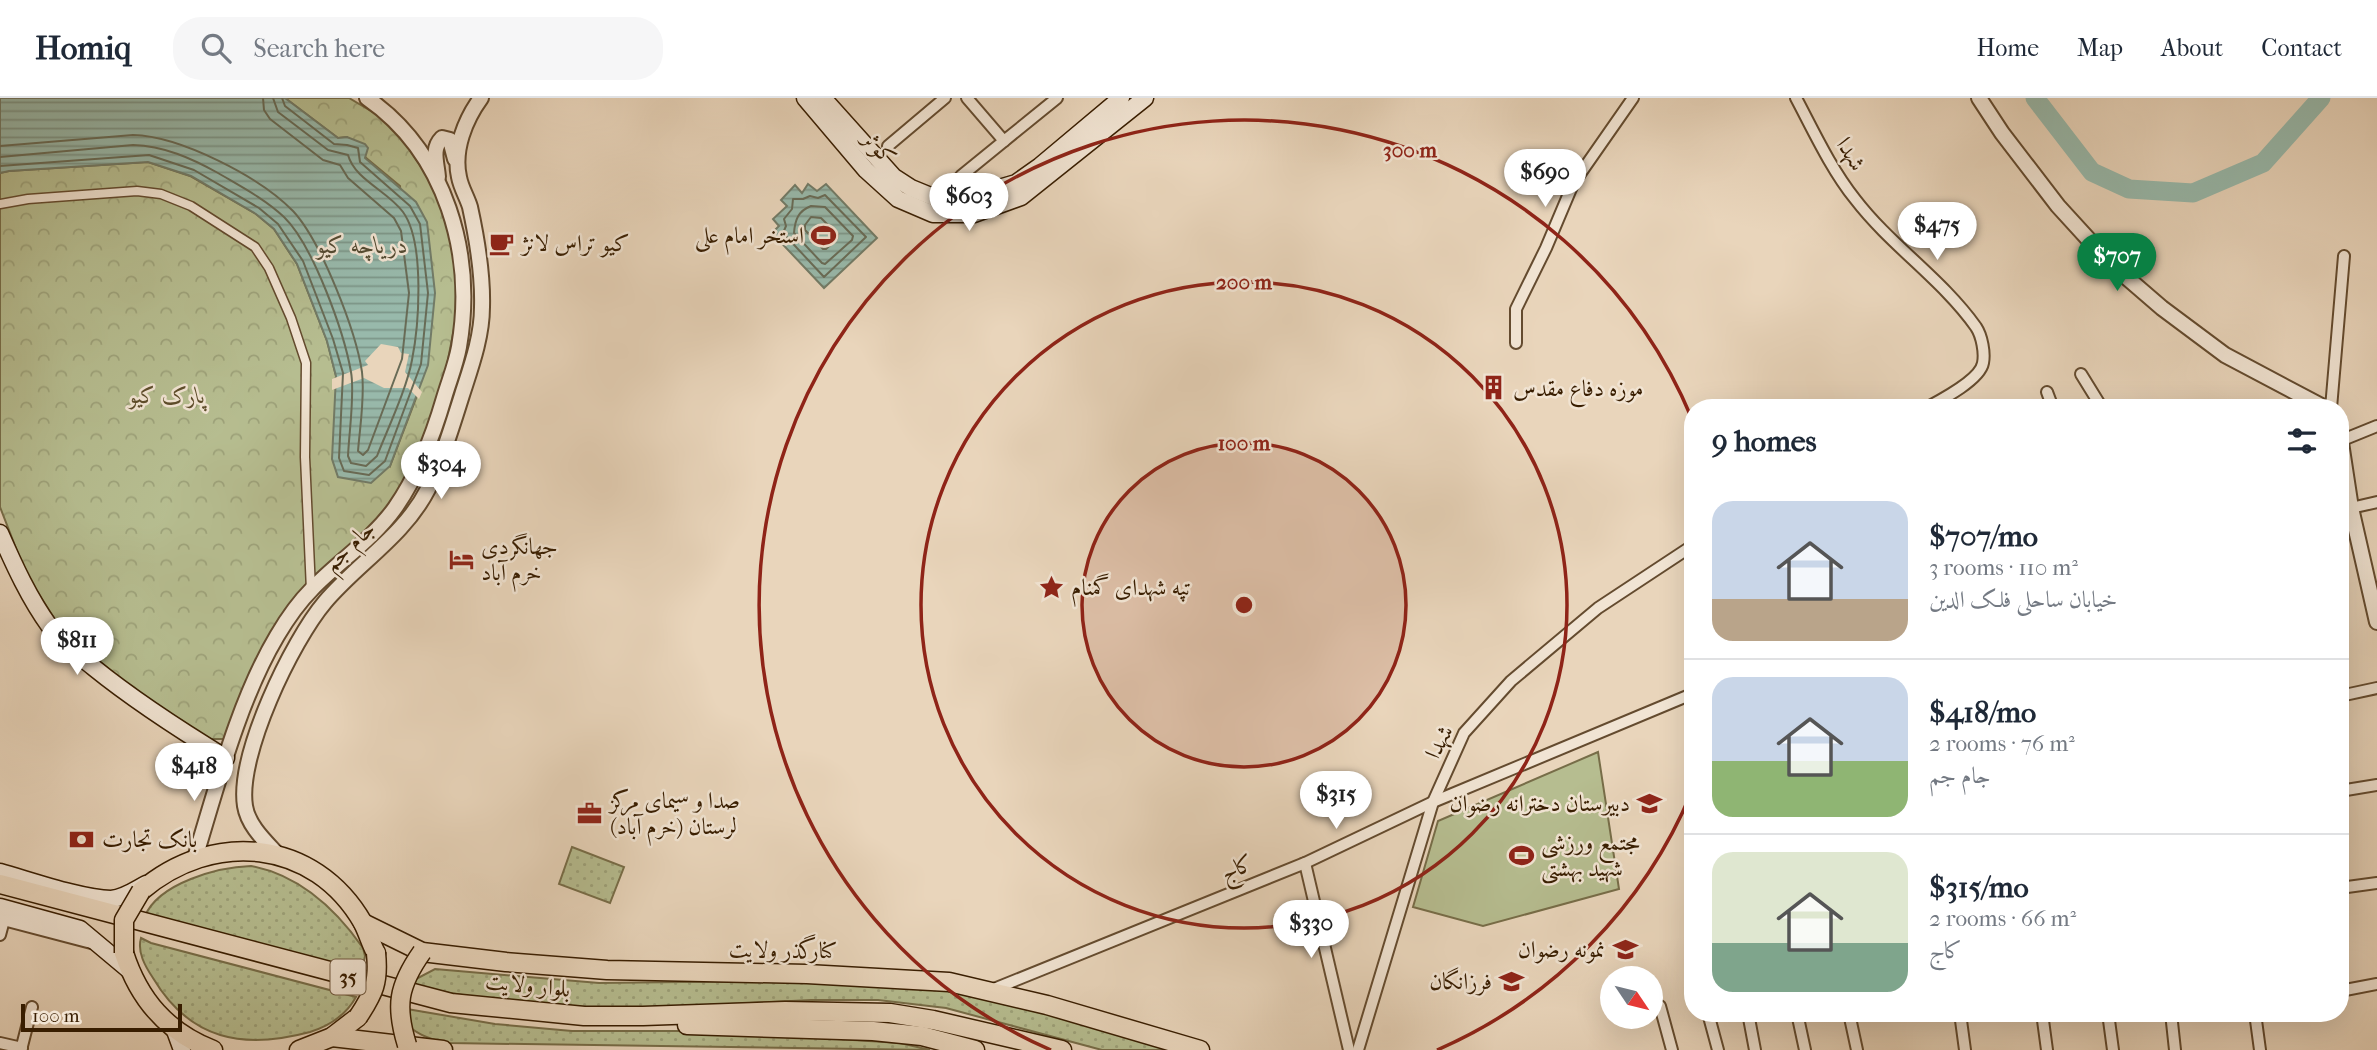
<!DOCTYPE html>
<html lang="en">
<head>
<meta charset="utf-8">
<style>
  body { margin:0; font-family:"IM FELL French Canon",Amiri,serif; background:#f6f6f7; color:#1f2937; height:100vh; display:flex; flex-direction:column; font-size:26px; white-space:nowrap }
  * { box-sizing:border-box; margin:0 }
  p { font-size:23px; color:#747a83 }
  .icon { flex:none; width:38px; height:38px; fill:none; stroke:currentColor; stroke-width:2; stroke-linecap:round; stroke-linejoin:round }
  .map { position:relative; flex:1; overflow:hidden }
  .sheet { position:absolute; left:1684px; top:301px; width:665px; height:623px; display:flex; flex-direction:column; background:#fff; border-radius:28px; box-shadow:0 7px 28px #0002 }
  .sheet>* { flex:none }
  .needle { width:46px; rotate:125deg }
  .controls { position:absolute; left:1600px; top:868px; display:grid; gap:14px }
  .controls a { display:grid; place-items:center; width:63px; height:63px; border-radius:50%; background:#fff; box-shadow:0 7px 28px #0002; font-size:35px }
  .scale { position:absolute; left:21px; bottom:18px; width:161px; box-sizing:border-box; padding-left:7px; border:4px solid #381d00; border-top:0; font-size:19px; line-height:24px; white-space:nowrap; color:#381d00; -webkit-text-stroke:5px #f1e4d3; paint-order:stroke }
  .price { position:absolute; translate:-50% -60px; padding:0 16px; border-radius:24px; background:#fff; color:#222; font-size:23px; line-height:46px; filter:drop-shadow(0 2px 4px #0008) }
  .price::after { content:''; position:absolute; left:50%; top:42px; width:21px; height:16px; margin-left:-10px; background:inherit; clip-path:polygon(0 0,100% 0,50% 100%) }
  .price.selected { background:#0b8043; color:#fff }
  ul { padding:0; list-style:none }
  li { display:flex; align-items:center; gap:21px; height:175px; padding:0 28px }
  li+li { border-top:2px solid #e0e1e3 }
  li span { display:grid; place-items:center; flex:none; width:196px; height:140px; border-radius:21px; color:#555 }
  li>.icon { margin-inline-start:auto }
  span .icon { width:84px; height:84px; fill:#fffc; stroke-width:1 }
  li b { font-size:30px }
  h2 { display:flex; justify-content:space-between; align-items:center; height:84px; padding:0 28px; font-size:30px }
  header { display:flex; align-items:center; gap:42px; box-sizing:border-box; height:98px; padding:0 35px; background:#fff; border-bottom:2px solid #e0e1e3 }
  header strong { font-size:33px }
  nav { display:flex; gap:38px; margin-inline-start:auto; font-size:24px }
  .search { width:490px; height:63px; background:#f6f6f7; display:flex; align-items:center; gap:18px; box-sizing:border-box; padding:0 24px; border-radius:28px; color:#747a83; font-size:26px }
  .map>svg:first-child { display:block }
</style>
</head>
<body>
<header>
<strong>Homiq</strong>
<div class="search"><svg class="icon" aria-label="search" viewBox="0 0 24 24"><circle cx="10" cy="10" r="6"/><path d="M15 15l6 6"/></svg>Search here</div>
<nav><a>Home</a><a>Map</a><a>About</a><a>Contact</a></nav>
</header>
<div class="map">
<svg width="2377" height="952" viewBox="0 0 2377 952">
  <defs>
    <pattern id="grass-dots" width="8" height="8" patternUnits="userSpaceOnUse" patternTransform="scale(1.75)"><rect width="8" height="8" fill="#b6bd90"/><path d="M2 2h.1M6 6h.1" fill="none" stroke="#9da27a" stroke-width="1.8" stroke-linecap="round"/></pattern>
    <pattern id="forest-crowns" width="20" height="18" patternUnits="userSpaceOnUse" patternTransform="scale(1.75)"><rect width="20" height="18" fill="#b6bd90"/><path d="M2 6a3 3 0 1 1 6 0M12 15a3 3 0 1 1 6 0" fill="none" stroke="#9da27a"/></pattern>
    <pattern id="water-rules" width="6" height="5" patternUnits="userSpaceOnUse" patternTransform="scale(1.75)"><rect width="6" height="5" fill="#98b9ab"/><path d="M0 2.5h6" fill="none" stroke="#7d9689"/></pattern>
  </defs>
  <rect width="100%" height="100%" fill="#e9d5bb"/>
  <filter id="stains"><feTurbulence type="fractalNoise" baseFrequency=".00286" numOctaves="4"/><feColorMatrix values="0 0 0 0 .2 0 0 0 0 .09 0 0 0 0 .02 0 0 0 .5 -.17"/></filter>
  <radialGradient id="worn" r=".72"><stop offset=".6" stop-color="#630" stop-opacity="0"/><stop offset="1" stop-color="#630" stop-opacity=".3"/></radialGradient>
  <g fill="url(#grass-dots)" stroke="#776d48" stroke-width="2">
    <polygon points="572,749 624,769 610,805 559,786"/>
    <path d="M 251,768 C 299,777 335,810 363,850 L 365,858 L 362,873 L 145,818 C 159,785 218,769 251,768 Z"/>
    <path d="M 141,840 L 151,845 L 356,899 C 346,917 329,928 310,934 C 243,952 190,942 153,880 C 145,868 137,854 141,840 Z"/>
    <polygon points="435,871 599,885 848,882 941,889 1007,904 1175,952 1102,952 946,910 878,902 811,902 632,911 519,906 412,889 416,881"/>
    <path d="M 407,911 L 495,926 L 572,933 L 713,933 L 900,945 L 930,952 L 449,945 C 432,942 420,938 407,927 Z"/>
  </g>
  <polygon fill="url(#forest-crowns)" stroke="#776d48" stroke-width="2" points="285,0 349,0 376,16 398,34 429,81 447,118 455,151 457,215 445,277 420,351 390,410 289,507 260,556 226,641 210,641 162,614 63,534 26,476 0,409 0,75 9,73 148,64 190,78 256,116 274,131 297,166 327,243 336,278 335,286 390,368 418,295 400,88 365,59 347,39 338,40"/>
  <polygon fill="#b6bd90" stroke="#776d48" stroke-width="2" points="1598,654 1619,791 1483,828 1413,809 1438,723"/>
  <g fill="url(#water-rules)" stroke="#727b67" stroke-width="2">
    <polygon points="0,0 285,0 338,40 347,39 365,46 368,50 365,60 416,104 427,124 435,195 428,267 390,368 371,385 338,379 332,361 336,278 327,243 297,166 274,131 256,116 191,78 148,64 9,73 0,75"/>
    <polygon points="808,86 817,93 826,86 877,140 824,190 772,135 779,128 773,121 787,108 781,102 795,87 802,95"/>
  </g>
  <polygon fill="#e9d5bb" points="381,246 398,249 401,255 409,256 405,274 422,294 419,301 408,290 384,290 364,280 332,292 332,281 368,267 365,263"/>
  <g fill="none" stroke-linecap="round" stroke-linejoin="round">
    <g stroke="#686b56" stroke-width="2">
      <path d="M 0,48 L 133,37 C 180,38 260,79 293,113 C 321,143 356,233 362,274 C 365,299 360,328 358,353 L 363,357 L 368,352 L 402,261 L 409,195 L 401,133 L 394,120 L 348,80 L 340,67 L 323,62 L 270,21 L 264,12 L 263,0"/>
      <path d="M 0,59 L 133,47 C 164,48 191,60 218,75 C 240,88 265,101 284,119 C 313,147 344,234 351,274 C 355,296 349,334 348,358 L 351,365 L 366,368 L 377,358 C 388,330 407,290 412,262 C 419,227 425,144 403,114 C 388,93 355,82 348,57 L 328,52 L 278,14 L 273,0"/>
      <polyline points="0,68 149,57 194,72 259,110 278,126 303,163 333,241 343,275 339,360 344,373 369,377 385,363 421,266 428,195 420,126 410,108 360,64 358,50 347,47 334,46 285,8 282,0"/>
      <polygon points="825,97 866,139 824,179 783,135 786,128 784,121 792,111 793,101 803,101 810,98 818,100"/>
      <path d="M 811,108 L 825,109 L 853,138 L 852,142 L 825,166 L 822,165 L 794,135 C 795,122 798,113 811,108 Z"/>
      <polygon points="811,119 821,120 838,137 837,141 826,151 823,151 805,132 805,127"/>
    </g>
    <polyline stroke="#98b9ab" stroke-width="19" points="2035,0 2092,74 2129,91 2193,95 2263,65 2321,0"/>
    <defs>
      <polyline id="pedestrian" points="0,106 28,101 137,93 161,96 191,108 255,149 269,170 291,220 306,265 305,359 311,492"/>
      <g id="minor">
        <polyline points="967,0 1004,43 1057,0"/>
        <path d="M 1796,0 C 1814,34 1831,71 1855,101 C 1891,148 1942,181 1976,229 C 1982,238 1985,255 1983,265 C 1980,282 1941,302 1926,310"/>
        <polyline points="888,48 945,0"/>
        <polyline points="961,78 1004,43"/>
        <polyline points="1516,245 1516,211 1546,150 1573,86 1633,0"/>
        <polyline points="2081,276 2102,310"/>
        <polyline points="2047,294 2053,310"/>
        <polyline points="2331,310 2344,158"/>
        <polyline points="2340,343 2377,328"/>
        <polyline points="2351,410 2377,404"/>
        <polyline points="2340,598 2377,590"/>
        <polyline points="2340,693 2377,687"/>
        <polyline points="1305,765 1349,952"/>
        <polyline points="2340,790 2377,785"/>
        <polyline points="0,821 95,846"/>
        <polyline points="0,837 4,822"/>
        <polyline points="989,893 1305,765 1433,704 1692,596"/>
        <polyline points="2340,893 2377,886"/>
        <polyline points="1660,908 1672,952"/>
        <polyline points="1708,915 1718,952"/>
        <polyline points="1748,915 1755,952"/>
        <polyline points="1797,915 1805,952"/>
        <polyline points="1849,915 1857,952"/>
        <polyline points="1960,915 1965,952"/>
        <polyline points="2042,915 2047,952"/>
        <polyline points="2108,915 2113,952"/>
        <polyline points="2171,915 2175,952"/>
        <polyline points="2255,915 2260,952"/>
        <polyline points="0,945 22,950"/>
        <polyline points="21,952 32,909"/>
        <polyline points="1358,952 1433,704 1464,635 1511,583 1598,510 1692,448"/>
      </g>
      <g id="tertiary">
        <polyline points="1979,0 2002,35 2058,108 2111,166 2162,210 2225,257 2325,310"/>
        <path d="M 438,79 C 437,65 431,51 442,40 L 450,42 L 455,61"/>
        <polyline points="2340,338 2351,410 2377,524"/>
        <path d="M 277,756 C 264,742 248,727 245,708 C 237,657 292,543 325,504 C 358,465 404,438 428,391 C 442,361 452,329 462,297 C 471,269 482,239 482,209 C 483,176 477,141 470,109 C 467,99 461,90 459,79 C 453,52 465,22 481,0"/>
        <path d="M 195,760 C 217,688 239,602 277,538 C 287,521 298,505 312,491 C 338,464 373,441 395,410 C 418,377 433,338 444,300 C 449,283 456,266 459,249 C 475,156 446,55 367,0"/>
      </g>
      <g id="secondary">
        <polyline points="805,0 866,72 898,101 933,116 974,116 1021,99 1145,0"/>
        <polyline points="823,0 894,79 911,90 933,99 965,100 1016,85 1040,68 1121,0"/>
        <path d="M 0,435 C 14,467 29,500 50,529 C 62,545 78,557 93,569 C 135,603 180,632 226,660"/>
        <path d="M 0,774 C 29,782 83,801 111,801 C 124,800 135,792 146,786"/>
        <polyline points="0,809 80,831 129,872"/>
        <polyline points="174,930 182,952"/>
      </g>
      <g id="primary">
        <polyline points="0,786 451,905 584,918 643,918 785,913 890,915 933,922 1062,952"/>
        <path d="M 141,793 C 212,732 314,740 363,825 C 368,835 371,846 376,855"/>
        <polyline points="363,825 422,854 506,864 607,872 807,876 949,884 1047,907 1200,952"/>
        <path d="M 124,855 C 139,902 167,934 213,952"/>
        <polyline points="687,927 873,933 922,938 975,952"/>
        <polyline points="332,939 443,952"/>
        <polyline points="299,952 332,939 358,919"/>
      </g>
    </defs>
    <use href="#pedestrian" stroke="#644b2f" stroke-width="11"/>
    <use href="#minor" stroke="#644b2f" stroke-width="14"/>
    <use href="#tertiary" stroke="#644b2f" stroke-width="18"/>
    <use href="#secondary" stroke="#381d00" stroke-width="19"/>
    <use href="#primary" stroke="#381d00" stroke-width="21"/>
    <use href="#pedestrian" stroke="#f1e4d3" stroke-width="8"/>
    <use href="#minor" stroke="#f1e4d3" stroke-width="10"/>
    <use href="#tertiary" stroke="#f1e4d3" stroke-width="14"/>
    <use href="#secondary" stroke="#f1e4d3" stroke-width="16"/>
    <use href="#primary" stroke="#e9d5bb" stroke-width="18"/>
    <defs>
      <g id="primary-bridge">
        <polyline points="124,855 124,822 141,793"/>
        <path d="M 358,919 C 374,895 379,884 376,855"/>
        <path d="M 407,947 C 395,908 398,888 422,854"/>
      </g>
    </defs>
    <use href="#primary-bridge" stroke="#381d00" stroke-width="21" stroke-linecap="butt"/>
    <use href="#primary-bridge" stroke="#e9d5bb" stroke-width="18"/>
  </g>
  <circle cx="1244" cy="507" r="162" fill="#8f2418" fill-opacity=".12"/>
  <g fill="none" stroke="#8f2418" stroke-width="3.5">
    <circle cx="1244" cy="507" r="162"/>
    <circle cx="1244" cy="507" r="323"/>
    <path d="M1692 693A485 485 0 0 1 1437 952M1051 952A485 485 0 1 1 1692 321"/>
  </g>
  <defs>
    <symbol id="stadium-bare" viewBox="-9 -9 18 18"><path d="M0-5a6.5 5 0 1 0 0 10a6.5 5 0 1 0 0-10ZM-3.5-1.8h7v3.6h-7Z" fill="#8f2418" stroke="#f1e4d3" stroke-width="2.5" paint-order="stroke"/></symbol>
    <symbol id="cafe-bare" viewBox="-9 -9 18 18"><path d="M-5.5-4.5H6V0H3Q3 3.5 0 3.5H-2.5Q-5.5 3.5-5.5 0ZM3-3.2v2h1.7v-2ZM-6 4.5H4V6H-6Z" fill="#8f2418" stroke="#f1e4d3" stroke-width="2.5" paint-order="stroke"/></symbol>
    <symbol id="building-bare" viewBox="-9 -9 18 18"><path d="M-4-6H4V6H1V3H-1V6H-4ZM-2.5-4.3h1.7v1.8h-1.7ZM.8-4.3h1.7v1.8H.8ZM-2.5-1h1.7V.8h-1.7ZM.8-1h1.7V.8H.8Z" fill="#8f2418" stroke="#f1e4d3" stroke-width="2.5" paint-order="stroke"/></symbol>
    <symbol id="hotel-bare" viewBox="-9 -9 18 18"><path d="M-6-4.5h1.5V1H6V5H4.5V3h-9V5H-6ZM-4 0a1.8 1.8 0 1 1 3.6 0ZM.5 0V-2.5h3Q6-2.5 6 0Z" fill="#8f2418" stroke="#f1e4d3" stroke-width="2.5" paint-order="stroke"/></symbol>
    <symbol id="sight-bare" viewBox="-9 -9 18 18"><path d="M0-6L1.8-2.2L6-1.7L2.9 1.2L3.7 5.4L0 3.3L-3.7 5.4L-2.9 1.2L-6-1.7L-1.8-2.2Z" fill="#8f2418" stroke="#f1e4d3" stroke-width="2.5" paint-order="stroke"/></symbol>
    <symbol id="school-bare" viewBox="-9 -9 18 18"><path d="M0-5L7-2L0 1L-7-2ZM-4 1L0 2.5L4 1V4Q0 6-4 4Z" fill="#8f2418" stroke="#f1e4d3" stroke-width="2.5" paint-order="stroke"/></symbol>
    <symbol id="office-bare" viewBox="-9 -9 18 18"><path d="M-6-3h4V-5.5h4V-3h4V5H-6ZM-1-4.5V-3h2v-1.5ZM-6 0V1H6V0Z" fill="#8f2418" stroke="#f1e4d3" stroke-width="2.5" paint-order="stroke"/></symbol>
    <symbol id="bank-bare" viewBox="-9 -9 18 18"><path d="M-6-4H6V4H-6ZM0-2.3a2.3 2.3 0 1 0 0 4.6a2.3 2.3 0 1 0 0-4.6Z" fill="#8f2418" stroke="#f1e4d3" stroke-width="2.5" paint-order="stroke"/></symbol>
  </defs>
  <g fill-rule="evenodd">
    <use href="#stadium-bare" x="806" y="120" width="35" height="35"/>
    <use href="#cafe-bare" x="484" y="128" width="35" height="35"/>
    <use href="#building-bare" x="1476" y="272" width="35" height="35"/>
    <use href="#hotel-bare" x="444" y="444" width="35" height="35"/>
    <use href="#sight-bare" x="1034" y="472" width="35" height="35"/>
    <use href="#school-bare" x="1632" y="688" width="35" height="35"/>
    <use href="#office-bare" x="572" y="698" width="35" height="35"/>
    <use href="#bank-bare" x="64" y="724" width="35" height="35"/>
    <use href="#stadium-bare" x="1504" y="740" width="35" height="35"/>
    <use href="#school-bare" x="1608" y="834" width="35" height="35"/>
    <use href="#school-bare" x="1494" y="866" width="35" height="35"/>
  </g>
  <g text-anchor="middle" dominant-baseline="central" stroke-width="5" stroke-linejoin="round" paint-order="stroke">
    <rect fill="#f1e4d3" stroke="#70593f" stroke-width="2" x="330.5" y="861.5" width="35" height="35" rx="5"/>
    <g font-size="21" font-weight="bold" fill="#381d00">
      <text x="348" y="879">35</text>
    </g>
    <g font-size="23" fill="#381d00" stroke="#f1e4d3">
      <text transform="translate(879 50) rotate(47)">کوثر</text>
      <text transform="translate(1851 56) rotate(58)">شهدا</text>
      <text transform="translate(349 448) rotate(-44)">جام جم</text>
      <text transform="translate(1439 644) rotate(-63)">شهدا</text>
      <text transform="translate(1237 770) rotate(-22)">کاج</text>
      <text transform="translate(783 852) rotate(1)">کنارگذر ولایت</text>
      <text transform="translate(528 887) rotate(6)">بلوار ولایت</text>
    </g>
    <g font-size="23" fill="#381d00" stroke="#f1e4d3" text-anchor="start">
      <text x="804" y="137" text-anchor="end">استخر امام علی</text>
      <text x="522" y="145">کیو تراس لانژ</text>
      <text x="1513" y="290">موزه دفاع مقدس</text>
      <text x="481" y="448">جهانگردى<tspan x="481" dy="26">خرم آباد</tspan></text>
      <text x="1071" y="489">تپه شهدای گمنام</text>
      <text x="610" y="702">صدا و سیمای مرکز<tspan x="610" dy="26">لرستان (خرم آباد)</tspan></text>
      <text x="1630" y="705" text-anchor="end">دبیرستان دخترانه رضوان</text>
      <text x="102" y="741">بانک تجارت</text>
      <text x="1541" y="744">مجتمع ورزشی<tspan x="1541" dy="26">شهید بهشتی</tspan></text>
      <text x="1605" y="851" text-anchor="end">نمونه رضوان</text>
      <text x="1492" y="883" text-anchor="end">فرزانگان</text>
    </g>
    <g font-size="23" font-style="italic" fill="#5e4d2b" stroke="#f1e4d3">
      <text x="167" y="297">پارک کیو</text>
    </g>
    <g font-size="24" font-style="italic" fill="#554c33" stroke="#f1e4d3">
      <text x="362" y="147">دریاچه کیو</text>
    </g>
  </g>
  <circle cx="1244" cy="507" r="10" fill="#8f2418" stroke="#f1e4d3" stroke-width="3.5"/>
  <g font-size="21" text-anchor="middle" font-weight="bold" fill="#8f2418" stroke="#f1e4d3" stroke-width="5" stroke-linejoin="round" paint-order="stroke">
    <text x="1410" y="59">300 m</text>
    <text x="1244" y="191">200 m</text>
    <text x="1244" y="352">100 m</text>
  </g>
  <rect width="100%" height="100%" filter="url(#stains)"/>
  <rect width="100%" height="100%" fill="url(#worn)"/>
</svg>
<div class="controls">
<a><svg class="needle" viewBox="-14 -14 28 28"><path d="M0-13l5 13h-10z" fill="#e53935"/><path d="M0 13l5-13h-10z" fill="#747a83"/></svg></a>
</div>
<div class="scale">100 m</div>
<b class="price" style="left:1545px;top:111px">$690</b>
<b class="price" style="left:969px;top:135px">$603</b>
<b class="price" style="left:1937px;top:164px">$475</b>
<b class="price selected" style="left:2117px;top:195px">$707</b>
<b class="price" style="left:441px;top:403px">$304</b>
<b class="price" style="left:77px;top:579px">$811</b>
<b class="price" style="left:194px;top:705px">$418</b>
<b class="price" style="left:1336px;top:733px">$315</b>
<b class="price" style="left:1311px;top:862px">$330</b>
<section class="sheet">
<h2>9 homes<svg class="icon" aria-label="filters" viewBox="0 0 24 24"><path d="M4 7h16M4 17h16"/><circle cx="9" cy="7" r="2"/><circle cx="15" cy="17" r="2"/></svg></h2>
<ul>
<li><span style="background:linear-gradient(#c9d6e8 70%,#b9a48a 0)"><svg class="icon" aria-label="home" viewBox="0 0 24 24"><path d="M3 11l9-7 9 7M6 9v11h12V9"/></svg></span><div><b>$707/mo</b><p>3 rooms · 110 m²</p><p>خیابان ساحلی فلک الدین</p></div></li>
<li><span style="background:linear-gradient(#c9d6e8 60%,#8fb573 0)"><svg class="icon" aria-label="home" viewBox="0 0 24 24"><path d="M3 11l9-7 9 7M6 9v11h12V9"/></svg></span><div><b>$418/mo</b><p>2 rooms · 76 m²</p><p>جام جم</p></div></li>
<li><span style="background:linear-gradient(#dfe7d0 65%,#7fa58c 0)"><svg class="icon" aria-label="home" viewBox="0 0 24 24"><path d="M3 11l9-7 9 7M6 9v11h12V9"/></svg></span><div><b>$315/mo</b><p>2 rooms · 66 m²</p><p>کاج</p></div></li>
</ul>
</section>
</div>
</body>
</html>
